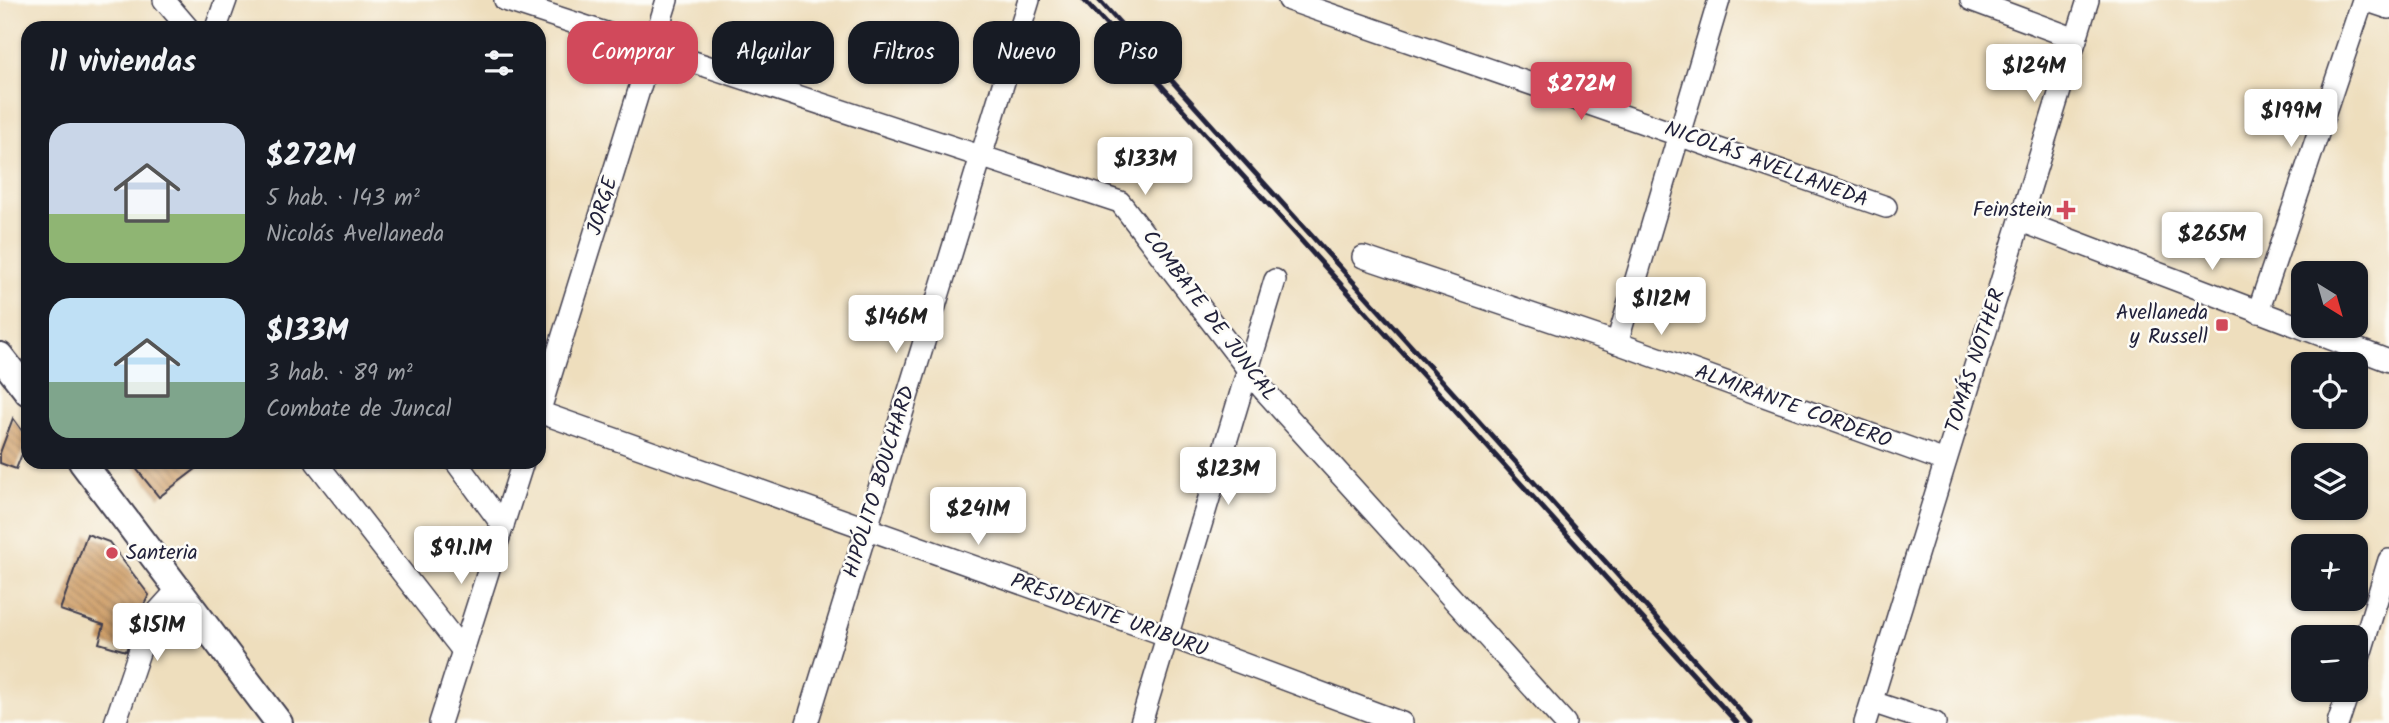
<!DOCTYPE html>
<html lang="es">
<head>
<meta charset="utf-8">
<style>
  body { margin:0; font-family:Kalam,sans-serif; background:#242831; color:#f1f3f6; height:100vh; display:flex; flex-direction:column; font-size:26px; white-space:nowrap }
  * { box-sizing:border-box; margin:0 }
  p { font-size:23px; color:#9ea1a6 }
  .icon { flex:none; width:38px; height:38px; fill:none; stroke:currentColor; stroke-width:2; stroke-linecap:round; stroke-linejoin:round }
  .map { position:relative; flex:1; overflow:hidden }
  .panel { position:absolute; left:21px; top:21px; width:525px; height:448px; display:flex; flex-direction:column; background:#171b24; border-radius:21px; box-shadow:0 2px 5px #0004 }
  .panel>* { flex:none }
  .guide { position:absolute; left:567px; top:21px; width:665px; height:63px; display:flex; gap:14px }
  .needle { width:46px; rotate:143deg }
  .fabs { position:absolute; left:2291px; top:261px; display:grid; gap:14px }
  .fabs a { display:grid; place-items:center; width:77px; height:77px; border-radius:14px; background:#171b24; box-shadow:0 2px 5px #0004; font-size:35px }
  .price { position:absolute; translate:-50% -60px; padding:0 16px; border-radius:7px; background:#fff; color:#222; font-size:23px; line-height:46px; filter:drop-shadow(0 2px 4px #0008) }
  .price::after { content:''; position:absolute; left:50%; top:42px; width:21px; height:16px; margin-left:-10px; background:inherit; clip-path:polygon(0 0,100% 0,50% 100%) }
  .price.selected { background:#d1495b; color:#fff }
  ul { padding:0; list-style:none }
  li { display:flex; align-items:center; gap:21px; height:175px; padding:0 28px }
  li span { display:grid; place-items:center; flex:none; width:196px; height:140px; border-radius:21px; color:#555 }
  li>.icon { margin-inline-start:auto }
  span .icon { width:84px; height:84px; fill:#fffc; stroke-width:1 }
  li b { font-size:30px }
  h2 { display:flex; justify-content:space-between; align-items:center; height:84px; padding:0 28px; font-size:30px }
  .chip { padding:0 24px; border-radius:21px; background:#171b24; box-shadow:0 2px 5px #0004; font-size:24px; line-height:63px }
  .chip.selected { background:#d1495b; color:#fff }
  .map>svg:first-child { display:block }
</style>
</head>
<body>
<div class="map">
<svg width="2389" height="723" viewBox="0 0 2389 723">
  <defs>
    <pattern id="building-back-hatch" width="6" height="6" patternUnits="userSpaceOnUse" patternTransform="scale(1.75)"><rect width="6" height="6" fill="#cd9b64"/><path d="M-1 5l2 2M0 0l6 6M5-1l2 2" fill="none" stroke="#a67e54"/></pattern>
  </defs>
  <rect width="100%" height="100%" fill="#fdfcf7"/>
  <filter id="ink" filterUnits="userSpaceOnUse"><feTurbulence type="fractalNoise" baseFrequency=".0143" numOctaves="2"/><feDisplacementMap in="SourceGraphic" scale="14" xChannelSelector="R" yChannelSelector="G"/><feConvolveMatrix kernelMatrix="1 2 1 2 8 2 1 2 1" color-interpolation-filters="sRGB"/></filter>
  <filter id="wash" filterUnits="userSpaceOnUse"><feTurbulence type="fractalNoise" baseFrequency=".00686" numOctaves="4" result="noise"/><feDisplacementMap in="SourceGraphic" scale="28" xChannelSelector="R" yChannelSelector="G"/><feGaussianBlur stdDeviation="1.57" result="paint"/><feColorMatrix in="noise" values="0 0 0 0 0 0 0 0 0 0 0 0 0 0 0 0 0 1.4 0 .05"/><feComposite in="paint" operator="in"/></filter>
  <g filter="url(#wash)">
    <rect width="100%" height="100%" fill="#eedebd"/>
    <g id="blocks">
      <g fill="url(#building-back-hatch)">
        <polygon points="13,418 28,439 16,469 0,463 0,453"/>
        <polygon points="131,462 205,462 159,497"/>
        <polygon points="87,534 109,542 149,595 138,616 126,651 99,643 104,625 60,610"/>
      </g>
    </g>
  </g>
  <g filter="url(#ink)">
    <use href="#blocks" fill-opacity="0" stroke="#413e4e" stroke-width="2"/>
    <g fill="none" stroke-linecap="round" stroke-linejoin="round">
      <defs>
        <g id="minor">
          <polyline points="164,0 188,28"/>
          <polyline points="505,0 1120,202 1262,388 1565,723"/>
          <polyline points="1289,0 1886,207"/>
          <polyline points="1971,0 2076,39"/>
          <polyline points="2365,0 2389,8"/>
          <polyline points="216,28 226,0"/>
          <polyline points="2021,221 2389,361"/>
          <polyline points="1363,257 1617,343 1945,461"/>
          <polyline points="2258,312 2363,0"/>
          <polyline points="1617,343 1719,0"/>
          <polyline points="539,412 1166,635 1402,723"/>
          <polyline points="539,413 667,0"/>
          <polyline points="316,462 463,651"/>
          <polyline points="456,462 503,526"/>
          <polyline points="2356,668 2389,560"/>
          <polyline points="1872,702 1935,723"/>
          <polyline points="115,723 150,620 178,589"/>
          <polyline points="440,723 523,462"/>
          <polyline points="807,723 1029,0"/>
          <polyline points="1141,723 1275,280"/>
          <polyline points="1865,723 2088,0"/>
          <polyline points="2338,723 2349,690"/>
        </g>
        <g id="major">
          <polyline points="0,356 28,392"/>
          <polyline points="82,462 279,723"/>
        </g>
      </defs>
      <use href="#minor" stroke="#413e4e" stroke-width="24"/>
      <use href="#major" stroke="#413e4e" stroke-width="30"/>
      <use href="#minor" stroke="#fff" stroke-width="21"/>
      <use href="#major" stroke="#fff" stroke-width="26"/>
      <g stroke="#22223b" stroke-width="5">
        <polyline points="1084,0 1737,723"/>
        <polyline points="1099,0 1751,723"/>
      </g>
    </g>
  </g>
  <g fill="#d1495b" stroke="#fdfcf7" stroke-width="2.5">
    <path d="M2062.5 199.5h7v7h7v7h-7v7h-7v-7h-7v-7h7z"/>
    <rect x="2215" y="318" width="14" height="14" rx="3.5"/>
    <circle cx="112" cy="553" r="7"/>
  </g>
  <g text-anchor="middle" dominant-baseline="central" stroke-width="5" stroke-linejoin="round" paint-order="stroke">
    <g font-size="21" fill="#22223b" stroke="#fdfcf7">
      <text transform="translate(1766 165) rotate(20)">NICOLÁS AVELLANEDA</text>
      <text transform="translate(603 206) rotate(-73)">JORGE</text>
      <text transform="translate(1209 316) rotate(53)">COMBATE DE JUNCAL</text>
      <text transform="translate(1976 361) rotate(-72)">TOMÁS NOTHER</text>
      <text transform="translate(1793 407) rotate(20)">ALMIRANTE CORDERO</text>
      <text transform="translate(880 482) rotate(-73)">HIPÓLITO BOUCHARD</text>
      <text transform="translate(1109 616) rotate(20)">PRESIDENTE URIBURU</text>
    </g>
    <g font-size="21" fill="#22223b" stroke="#fdfcf7" text-anchor="end">
      <text x="2052" y="210">Feinstein</text>
      <text x="2208" y="313">Avellaneda<tspan x="2208" dy="24">y Russell</tspan></text>
      <text x="126" y="553" text-anchor="start">Santeria</text>
    </g>
  </g>
</svg>
<div class="fabs">
<a><svg class="needle" viewBox="-14 -14 28 28"><path d="M0-13l5 13h-10z" fill="#e53935"/><path d="M0 13l5-13h-10z" fill="#9ea1a6"/></svg></a>
<a><svg class="icon" aria-label="locate" viewBox="0 0 24 24"><circle cx="12" cy="12" r="6"/><path d="M12 2v4M12 18v4M2 12h4M18 12h4"/></svg></a>
<a><svg class="icon" aria-label="layers" viewBox="0 0 24 24"><path d="M12 4l9 5-9 5-9-5zM3 14l9 5 9-5"/></svg></a>
<a>+</a>
<a>−</a>
</div>
<b class="price" style="left:2034px;top:104px">$124M</b>
<b class="price selected" style="left:1581px;top:122px">$272M</b>
<b class="price" style="left:2291px;top:149px">$199M</b>
<b class="price" style="left:1145px;top:197px">$133M</b>
<b class="price" style="left:2212px;top:272px">$265M</b>
<b class="price" style="left:1661px;top:337px">$112M</b>
<b class="price" style="left:896px;top:355px">$146M</b>
<b class="price" style="left:1228px;top:507px">$123M</b>
<b class="price" style="left:978px;top:547px">$241M</b>
<b class="price" style="left:461px;top:586px">$91.1M</b>
<b class="price" style="left:157px;top:663px">$151M</b>
<div class="guide">
<a class="chip selected">Comprar</a>
<a class="chip">Alquilar</a>
<a class="chip">Filtros</a>
<a class="chip">Nuevo</a>
<a class="chip">Piso</a>
</div>
<section class="panel">
<h2>11 viviendas<svg class="icon" aria-label="filters" viewBox="0 0 24 24"><path d="M4 7h16M4 17h16"/><circle cx="9" cy="7" r="2"/><circle cx="15" cy="17" r="2"/></svg></h2>
<ul>
<li><span style="background:linear-gradient(#c9d6e8 65%,#8fb573 0)"><svg class="icon" aria-label="home" viewBox="0 0 24 24"><path d="M3 11l9-7 9 7M6 9v11h12V9"/></svg></span><div><b>$272M</b><p>5 hab. · 143 m²</p><p>Nicolás Avellaneda</p></div></li>
<li><span style="background:linear-gradient(#bfe0f5 60%,#7fa58c 0)"><svg class="icon" aria-label="home" viewBox="0 0 24 24"><path d="M3 11l9-7 9 7M6 9v11h12V9"/></svg></span><div><b>$133M</b><p>3 hab. · 89 m²</p><p>Combate de Juncal</p></div></li>
</ul>
</section>
</div>
</body>
</html>
